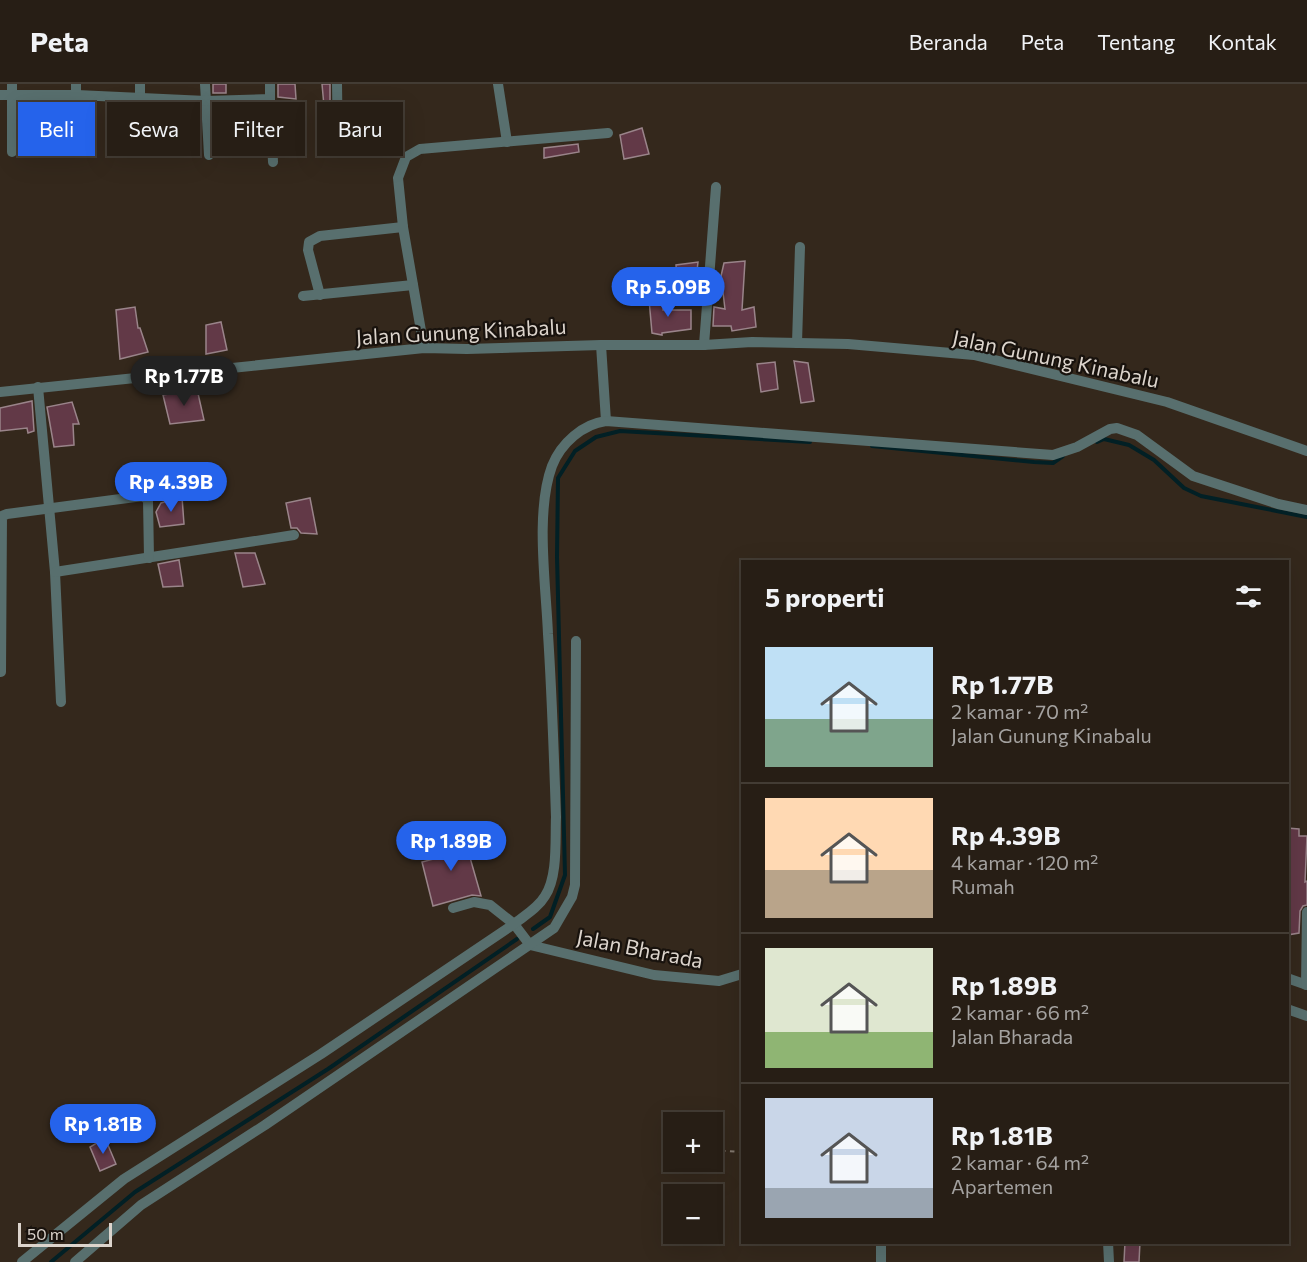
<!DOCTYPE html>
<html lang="id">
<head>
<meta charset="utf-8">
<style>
  body { margin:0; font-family:Commissioner,sans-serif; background:#332b22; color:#f1f3f6; height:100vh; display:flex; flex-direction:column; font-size:22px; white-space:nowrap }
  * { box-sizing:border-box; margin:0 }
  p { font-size:20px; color:#a4a2a0 }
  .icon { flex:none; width:33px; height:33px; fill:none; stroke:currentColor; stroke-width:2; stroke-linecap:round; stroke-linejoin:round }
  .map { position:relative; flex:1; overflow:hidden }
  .drawer { position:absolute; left:741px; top:476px; width:548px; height:684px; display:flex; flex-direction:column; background:#271e15; border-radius:0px; box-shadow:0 6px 24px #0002,0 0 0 2px #433c34 }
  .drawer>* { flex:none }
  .top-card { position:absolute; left:18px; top:18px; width:570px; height:54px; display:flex; gap:12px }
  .controls { position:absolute; left:663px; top:1028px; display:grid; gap:12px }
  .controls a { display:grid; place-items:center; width:60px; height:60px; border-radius:0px; background:#271e15; box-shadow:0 6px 24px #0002,0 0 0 2px #433c34; font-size:30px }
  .scale { position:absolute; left:18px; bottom:15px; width:94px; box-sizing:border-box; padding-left:6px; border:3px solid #dcd4cc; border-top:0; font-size:16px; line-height:21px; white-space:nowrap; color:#dcd4cc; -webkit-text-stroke:4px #18120d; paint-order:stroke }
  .price { position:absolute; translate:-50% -51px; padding:0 14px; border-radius:21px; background:#2563eb; color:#fff; font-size:20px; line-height:39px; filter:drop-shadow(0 2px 3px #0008) }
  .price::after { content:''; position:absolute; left:50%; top:36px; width:18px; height:14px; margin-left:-9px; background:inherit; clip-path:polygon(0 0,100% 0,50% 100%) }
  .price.selected { background:#222; color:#fff }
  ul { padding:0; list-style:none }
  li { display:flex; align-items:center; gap:18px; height:150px; padding:0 24px }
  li+li { border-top:2px solid #433c34 }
  li span { display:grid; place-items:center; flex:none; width:168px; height:120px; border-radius:0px; color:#555 }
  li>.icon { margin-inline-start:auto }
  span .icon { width:72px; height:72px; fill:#fffc; stroke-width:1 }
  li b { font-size:26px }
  h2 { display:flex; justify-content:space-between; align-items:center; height:72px; padding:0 24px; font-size:26px }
  .pill { padding:0 21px; border-radius:0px; background:#271e15; box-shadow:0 6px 24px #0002,0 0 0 2px #433c34; font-size:21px; line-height:54px }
  .pill.selected { background:#2563eb; color:#fff }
  header { display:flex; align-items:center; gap:36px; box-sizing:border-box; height:84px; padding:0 30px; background:#271e15; border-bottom:2px solid #433c34 }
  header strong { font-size:28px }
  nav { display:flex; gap:33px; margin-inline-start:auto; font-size:21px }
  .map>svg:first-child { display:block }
</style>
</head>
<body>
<header>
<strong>Peta</strong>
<nav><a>Beranda</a><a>Peta</a><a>Tentang</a><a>Kontak</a></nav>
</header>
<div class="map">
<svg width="1307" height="1178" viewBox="0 0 1307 1178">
  <rect width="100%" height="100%" fill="#34281c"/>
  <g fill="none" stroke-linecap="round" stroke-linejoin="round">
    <g stroke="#022025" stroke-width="4">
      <polyline points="1097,358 1104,355 1129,361 1154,376 1184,404 1201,412 1307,433"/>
      <polyline points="872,362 1034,378 1053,379 1063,372"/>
      <polyline points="533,845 550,833 565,791 557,473 558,394 575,367 596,353 620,347 810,358"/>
      <polyline points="51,1178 135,1108 328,985 517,855"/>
    </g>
  </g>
  <g fill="#623947" stroke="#9a848a" stroke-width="1.5">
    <rect x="213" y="0" width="13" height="9"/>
    <polygon points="278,0 295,0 296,15 278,13"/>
    <polygon points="322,0 330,0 330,22 324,22"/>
    <polygon points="642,44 649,70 624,75 620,51"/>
    <polygon points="578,60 579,68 544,74 544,64"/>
    <polygon points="745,177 742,226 754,223 756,243 732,247 731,242 713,242 714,223 725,225 721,192 724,179"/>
    <polygon points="698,178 695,205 675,206 671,197 677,197 676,181"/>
    <polygon points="663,212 663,226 691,226 691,245 662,249 662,251 652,249 649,215"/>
    <polygon points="135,223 138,244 140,244 148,268 120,275 116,226"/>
    <polygon points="221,238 227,266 206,270 206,241"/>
    <polygon points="794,277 808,279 814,317 801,319"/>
    <polygon points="775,278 778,305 761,308 757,280"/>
    <polygon points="197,305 204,336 170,340 163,311"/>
    <polygon points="32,317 34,347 28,349 27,344 0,347 0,324"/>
    <polygon points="72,318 79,340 73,340 74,361 54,363 47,323"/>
    <polygon points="182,413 184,440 160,443 156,428 161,419"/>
    <polygon points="310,414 317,450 301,449 297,444 291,444 286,419"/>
    <polygon points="235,469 255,469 265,500 243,503"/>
    <polygon points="179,476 183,502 163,503 158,480"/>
    <polygon points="458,741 464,771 469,770 481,812 472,811 433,822 422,778 449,771 443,744"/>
    <polygon points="1287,744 1299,745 1299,752 1307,752 1305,798 1307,797 1307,821 1303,822 1300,827 1299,849 1287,851"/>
    <polygon points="105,1054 116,1080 100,1087 90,1063"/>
    <polygon points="1125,1158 1140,1158 1139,1178 1124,1178"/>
  </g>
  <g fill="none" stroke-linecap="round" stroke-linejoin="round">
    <polyline stroke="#847a70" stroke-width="2" stroke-dasharray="4.5 4.5" stroke-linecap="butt" points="712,1066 742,1068"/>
    <g stroke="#586f6e" stroke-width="10">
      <polyline points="12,0 12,68"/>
      <polyline points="140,0 140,64"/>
      <polyline points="205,0 209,71"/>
      <polyline points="337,0 338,67"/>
      <polyline points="498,0 507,58"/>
      <polyline points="0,11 77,11 206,17 270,15 270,0"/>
      <polyline points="270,15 273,78"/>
      <polyline points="76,68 76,0"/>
      <polyline points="320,211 308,166 309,158 320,152 403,143"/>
      <polyline points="303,212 413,201"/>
      <polyline points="797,259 800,163"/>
      <polyline points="601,261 606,337"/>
      <polyline points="704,261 716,103"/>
      <polyline points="424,264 403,143 398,94 406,73 420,65 608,49"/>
      <polyline points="38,303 55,488 61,618"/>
      <polyline points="0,308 424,264 467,265 601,261 704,261 752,258 848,260 974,271 1167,318 1307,367"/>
      <polyline points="55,488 294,451"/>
      <polyline points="1,588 2,432 7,430 143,412 148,416 149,474"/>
      <polyline points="453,824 474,818 490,821 514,840 530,861 654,891 719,897 742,890"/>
      <polyline points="1287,894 1307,901"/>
      <polyline points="1306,901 1307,828"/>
      <polyline points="1287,925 1307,932"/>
      <polyline points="1108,1158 1109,1178"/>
      <path d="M 22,1178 L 124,1095 L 321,970 L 514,840 C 524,832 538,824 545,812 C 558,793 555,756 556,733 C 554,672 552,611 548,550 C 546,501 535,428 552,382 C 561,359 583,340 606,337 L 1053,371 L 1077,363 L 1110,345 L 1117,344 L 1137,351 L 1193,392 L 1278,420 L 1307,426"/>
      <polyline points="75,1178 141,1121 265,1041 554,844 572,813 575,801 576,557"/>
      <polyline points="881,1178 881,1158"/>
    </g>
  </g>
  <g text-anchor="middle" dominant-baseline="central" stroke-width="4.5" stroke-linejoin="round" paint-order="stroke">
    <g font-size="21" fill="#dcd4cc" stroke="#18120d">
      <text transform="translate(461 247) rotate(-3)">Jalan Gunung Kinabalu</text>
      <text transform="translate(1056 274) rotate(12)">Jalan Gunung Kinabalu</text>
      <text transform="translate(640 864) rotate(11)">Jalan Bharada</text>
    </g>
  </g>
</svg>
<div class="controls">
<a>+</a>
<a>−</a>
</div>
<div class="scale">50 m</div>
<b class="price" style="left:668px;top:234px">Rp 5.09B</b>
<b class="price selected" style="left:184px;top:323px">Rp 1.77B</b>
<b class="price" style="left:171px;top:429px">Rp 4.39B</b>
<b class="price" style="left:451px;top:788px">Rp 1.89B</b>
<b class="price" style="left:103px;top:1071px">Rp 1.81B</b>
<div class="top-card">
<a class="pill selected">Beli</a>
<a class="pill">Sewa</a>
<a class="pill">Filter</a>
<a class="pill">Baru</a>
</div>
<section class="drawer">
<h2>5 properti<svg class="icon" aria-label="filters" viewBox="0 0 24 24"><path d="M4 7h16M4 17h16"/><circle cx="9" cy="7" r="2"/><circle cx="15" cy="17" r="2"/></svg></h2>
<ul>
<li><span style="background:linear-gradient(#bfe0f5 60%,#7fa58c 0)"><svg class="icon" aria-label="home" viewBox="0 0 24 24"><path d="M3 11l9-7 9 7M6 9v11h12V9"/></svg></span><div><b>Rp 1.77B</b><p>2 kamar · 70 m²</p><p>Jalan Gunung Kinabalu</p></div></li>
<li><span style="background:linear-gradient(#ffd9b3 60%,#b9a48a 0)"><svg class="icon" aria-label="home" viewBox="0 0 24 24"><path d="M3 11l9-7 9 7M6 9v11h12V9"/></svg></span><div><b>Rp 4.39B</b><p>4 kamar · 120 m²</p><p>Rumah</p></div></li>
<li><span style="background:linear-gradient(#dfe7d0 70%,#8fb573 0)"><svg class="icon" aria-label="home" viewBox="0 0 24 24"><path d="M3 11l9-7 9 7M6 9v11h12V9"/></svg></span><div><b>Rp 1.89B</b><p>2 kamar · 66 m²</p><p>Jalan Bharada</p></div></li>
<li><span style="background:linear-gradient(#c9d6e8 75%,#9aa5b1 0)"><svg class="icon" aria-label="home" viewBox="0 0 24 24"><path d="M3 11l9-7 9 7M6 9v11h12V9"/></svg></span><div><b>Rp 1.81B</b><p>2 kamar · 64 m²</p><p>Apartemen</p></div></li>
</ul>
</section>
</div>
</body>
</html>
